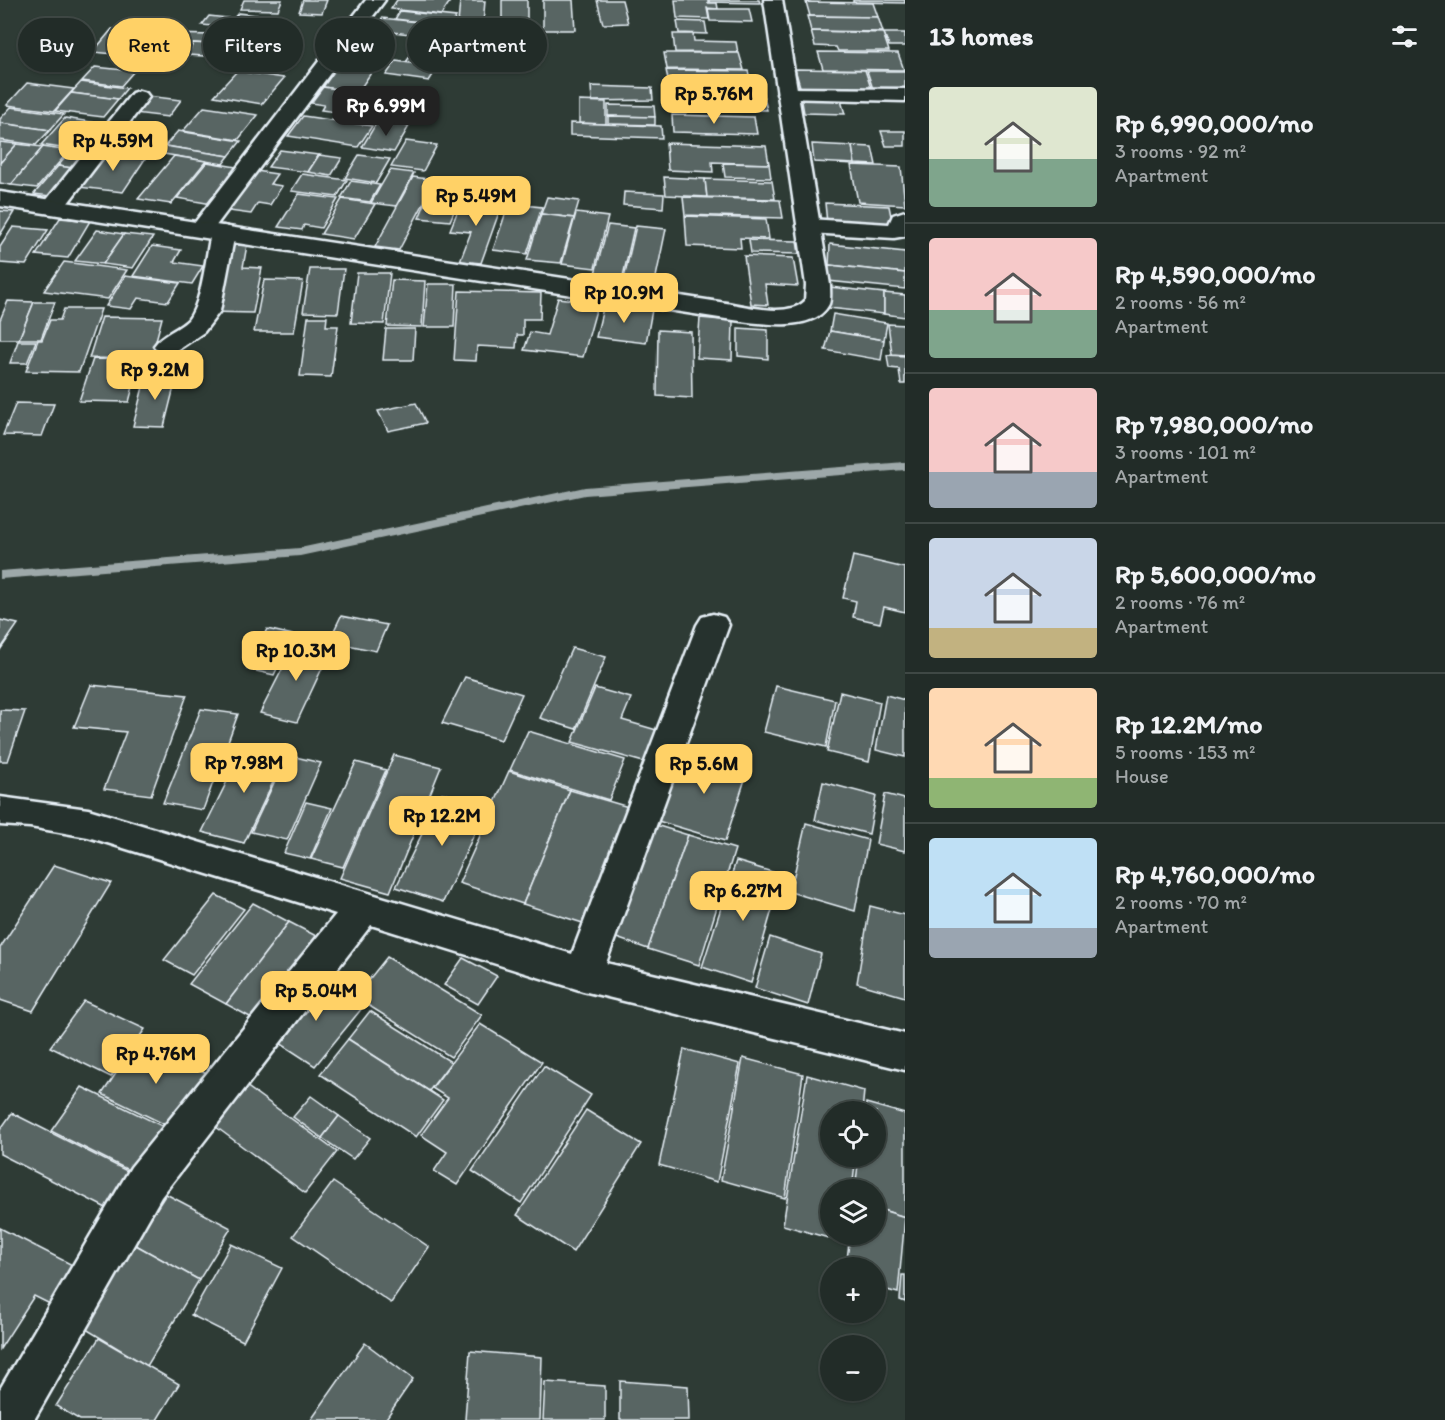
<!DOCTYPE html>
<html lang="en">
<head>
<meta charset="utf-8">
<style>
  body { margin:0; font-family:Itim,sans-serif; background:#2e3834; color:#f1f3f6; height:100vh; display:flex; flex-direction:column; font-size:22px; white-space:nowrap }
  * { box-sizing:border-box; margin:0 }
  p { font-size:20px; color:#a2a7a8 }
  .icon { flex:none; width:33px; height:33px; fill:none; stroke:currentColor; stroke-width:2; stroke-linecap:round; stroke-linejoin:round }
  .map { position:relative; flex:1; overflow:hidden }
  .details { display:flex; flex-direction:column; background:#222c28; width:540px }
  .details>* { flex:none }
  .guide { position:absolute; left:18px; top:18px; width:570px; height:54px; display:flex; gap:12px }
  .controls { position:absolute; left:820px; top:1101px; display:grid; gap:12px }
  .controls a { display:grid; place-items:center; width:66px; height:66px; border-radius:50%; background:#222c28; box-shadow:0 2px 4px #0004,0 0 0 2px #3f4845; font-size:30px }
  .price { position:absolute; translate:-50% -51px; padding:0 14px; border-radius:12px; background:#ffd166; color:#111; font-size:20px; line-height:39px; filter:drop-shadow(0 2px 3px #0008) }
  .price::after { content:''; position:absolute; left:50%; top:36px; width:18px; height:14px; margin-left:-9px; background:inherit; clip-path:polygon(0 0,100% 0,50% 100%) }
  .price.selected { background:#222; color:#fff }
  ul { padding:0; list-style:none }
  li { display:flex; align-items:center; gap:18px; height:150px; padding:0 24px }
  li+li { border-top:2px solid #3f4845 }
  li span { display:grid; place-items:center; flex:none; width:168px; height:120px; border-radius:6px; color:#555 }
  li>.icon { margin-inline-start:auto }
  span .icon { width:72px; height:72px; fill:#fffc; stroke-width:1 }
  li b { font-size:26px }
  h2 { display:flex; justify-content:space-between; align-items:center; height:72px; padding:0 24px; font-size:26px }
  .chip { padding:0 21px; border-radius:27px; background:#222c28; box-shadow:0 2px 4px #0004,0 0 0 2px #3f4845; font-size:21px; line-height:54px }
  .chip.selected { background:#ffd166; color:#111 }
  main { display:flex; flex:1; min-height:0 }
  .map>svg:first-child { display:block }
</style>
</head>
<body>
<main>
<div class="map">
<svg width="905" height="1420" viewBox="0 0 905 1420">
  <rect width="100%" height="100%" fill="#2e3b35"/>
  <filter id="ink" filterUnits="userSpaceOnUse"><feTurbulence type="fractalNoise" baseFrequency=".0167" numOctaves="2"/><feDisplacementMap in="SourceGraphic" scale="12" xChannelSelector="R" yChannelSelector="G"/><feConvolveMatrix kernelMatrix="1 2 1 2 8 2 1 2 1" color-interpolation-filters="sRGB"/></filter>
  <g filter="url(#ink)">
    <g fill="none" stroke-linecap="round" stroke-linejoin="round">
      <polygon fill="#9da8a9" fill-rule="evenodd" points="905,462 905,470 585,495 300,556 0,579 0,571 300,548 585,487"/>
    </g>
    <g fill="#596563" stroke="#e8f1f8" stroke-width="1.5">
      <polygon points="244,0 282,0 278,10 240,9"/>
      <polygon points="303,0 327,0 322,13 299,12"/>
      <polygon points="397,0 451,0 441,15 391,9"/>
      <polygon points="502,0 527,0 527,24 502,23"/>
      <polygon points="543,0 573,0 575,30 543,30"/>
      <polygon points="597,0 622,0 628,23 603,24"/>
      <polygon points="675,0 708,0 708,3 717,3 718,9 707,8 709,19 677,18"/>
      <polygon points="709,0 759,0 760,3 709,2"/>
      <polygon points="853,0 905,0 905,3 853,2"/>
      <polygon points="460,1 485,1 483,24 458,23"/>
      <polygon points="806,2 873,3 878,17 810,16"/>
      <polygon points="708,9 749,9 752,22 710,21"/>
      <polygon points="400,11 456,17 451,26 395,19"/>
      <polygon points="238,13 282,18 271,33 226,28"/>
      <polygon points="209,16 228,18 222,27 202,25"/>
      <polygon points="807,16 878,17 883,32 811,31"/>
      <polygon points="382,18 454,26 447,38 373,30"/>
      <polygon points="677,21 705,22 707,34 679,33"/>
      <polygon points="226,28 271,33 264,43 218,38"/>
      <polygon points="112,29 132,31 114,54 93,52"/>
      <polygon points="138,31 164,34 157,43 150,43 146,46 127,44"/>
      <polygon points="363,31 393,35 377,58 347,53"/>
      <polygon points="811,31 883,33 889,51 838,51 836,47 815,46"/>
      <polygon points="884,33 905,33 905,46 889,46"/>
      <polygon points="169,34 212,35 209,44 193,43 188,55 161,55"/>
      <polygon points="673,34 693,34 694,41 736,42 738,53 675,52"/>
      <polygon points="479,37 489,41 468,52 458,48"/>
      <polygon points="218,38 264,43 252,59 206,54"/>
      <polygon points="193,43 209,44 204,56 188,55"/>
      <polygon points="818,52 898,53 904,70 823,69"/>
      <polygon points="347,53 377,58 371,66 340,62"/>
      <polygon points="664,53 739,53 744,70 667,69"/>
      <polygon points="411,55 443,60 438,67 406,62"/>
      <polygon points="396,61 438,67 429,81 386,75"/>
      <polygon points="340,63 375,67 358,92 323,87"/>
      <polygon points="95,67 134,71 121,86 82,81"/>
      <polygon points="795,69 865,70 872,91 801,90"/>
      <polygon points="666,70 748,71 753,90 687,90 686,84 669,84"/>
      <polygon points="237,71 284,78 262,104 214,96"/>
      <polygon points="867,71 905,71 905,90 873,89"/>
      <polygon points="81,82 127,88 118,99 71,93"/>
      <polygon points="27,83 74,89 54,111 7,105"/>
      <polygon points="591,86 652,88 653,100 592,101"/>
      <polygon points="323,87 358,92 343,113 321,110 324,105 311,103"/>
      <polygon points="364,90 415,97 406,112 354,105"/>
      <polygon points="71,93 118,99 103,117 55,111"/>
      <polygon points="693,93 763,94 767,110 697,109"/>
      <polygon points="147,96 181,100 168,117 134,113"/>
      <polygon points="801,96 840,97 845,114 804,113"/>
      <polygon points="579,101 606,102 606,124 579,123"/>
      <polygon points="608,105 654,106 655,117 608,116"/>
      <polygon points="11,107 64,114 50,130 0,123 0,119"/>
      <polygon points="204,107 258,115 238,140 183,131"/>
      <polygon points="672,115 754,117 757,134 673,132"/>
      <polygon points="303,116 372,126 358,147 288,136"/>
      <polygon points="608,116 655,117 655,125 608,124"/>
      <polygon points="65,118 97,123 75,150 41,145"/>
      <polygon points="377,122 409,126 394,152 362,147"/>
      <polygon points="0,123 50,130 36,145 0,140"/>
      <polygon points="570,123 661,126 662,138 570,135"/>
      <polygon points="178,131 241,141 229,156 165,146"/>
      <polygon points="881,131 905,131 905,146 886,146"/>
      <polygon points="406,141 437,145 423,171 391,167"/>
      <polygon points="0,142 17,144 0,163"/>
      <polygon points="666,143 766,146 769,164 712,162 713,172 668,170"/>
      <polygon points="17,144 43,147 11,185 0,183 0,163"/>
      <polygon points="812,144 852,146 855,164 814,162"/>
      <polygon points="165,146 229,156 223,164 158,153"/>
      <polygon points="852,146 872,147 876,165 855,164"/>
      <polygon points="43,147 69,151 37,188 11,185"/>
      <polygon points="280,150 319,155 308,172 268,167"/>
      <polygon points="71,151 93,154 80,169 58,166"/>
      <polygon points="103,152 147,156 123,192 78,187"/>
      <polygon points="319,155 342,158 331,176 308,172"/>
      <polygon points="359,155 390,159 376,183 345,178"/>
      <polygon points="174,156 206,161 171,204 138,199"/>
      <polygon points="207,162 242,168 212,204 177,198"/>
      <polygon points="723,163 769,164 771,178 725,177"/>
      <polygon points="851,165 901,167 905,205 858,202"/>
      <polygon points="58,166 80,169 58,197 34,194"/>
      <polygon points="390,170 414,173 396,206 371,203"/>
      <polygon points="256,171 277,174 270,184 282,186 270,205 258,203 251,214 229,211"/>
      <polygon points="302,174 347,180 337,197 291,191"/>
      <polygon points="413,177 436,180 399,250 375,247"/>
      <polygon points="664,177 705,179 707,197 666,195"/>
      <polygon points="705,179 772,181 775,199 707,197"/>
      <polygon points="351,181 380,185 370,202 341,198"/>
      <polygon points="469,183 508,187 502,204 462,200"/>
      <polygon points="624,192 664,194 663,208 623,205"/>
      <polygon points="299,194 338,199 321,228 304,225 302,230 278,227"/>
      <polygon points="429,194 460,197 450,221 419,218"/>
      <polygon points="547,197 579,201 574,218 541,214"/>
      <polygon points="683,197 780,200 783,218 685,215"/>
      <polygon points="342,199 375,204 354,239 321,234"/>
      <polygon points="462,200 502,204 481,263 460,261 471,232 450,230"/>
      <polygon points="504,203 542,207 527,254 493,250 506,212 501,211"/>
      <polygon points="825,203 889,206 893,226 827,223"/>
      <polygon points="0,211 14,212 0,235"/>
      <polygon points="576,213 608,217 595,268 562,264"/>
      <polygon points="541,214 574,218 561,263 527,260"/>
      <polygon points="685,216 766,219 769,239 740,238 741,248 687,246"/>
      <polygon points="60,218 90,221 68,258 36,255"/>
      <polygon points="608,225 634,228 621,285 593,281"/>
      <polygon points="636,226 666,229 655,282 624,278"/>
      <polygon points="13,227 48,230 26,265 0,263 0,247"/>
      <polygon points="97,230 124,234 103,264 75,261"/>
      <polygon points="124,234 153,237 133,268 103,264"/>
      <polygon points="749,240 797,241 799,254 751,253"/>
      <polygon points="830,244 905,252 905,273 829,265"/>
      <polygon points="226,245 247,245 243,267 262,268 253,313 210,312"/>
      <polygon points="152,246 181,250 174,262 203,266 192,284 133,276"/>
      <polygon points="744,256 793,258 798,286 765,284 768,305 751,304"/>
      <polygon points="64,262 127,270 108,299 44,291"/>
      <polygon points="829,265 905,273 905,289 828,281"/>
      <polygon points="310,269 344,269 338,313 303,312"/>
      <polygon points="357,273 390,273 384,324 351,323"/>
      <polygon points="125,276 180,283 168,302 138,298 131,309 106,306"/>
      <polygon points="264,280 303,281 294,332 254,332"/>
      <polygon points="392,280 425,281 422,327 387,326"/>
      <polygon points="428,284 456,284 454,327 424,327"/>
      <polygon points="830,287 884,293 884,314 829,308"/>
      <polygon points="459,291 541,293 540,319 523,319 523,335 517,335 516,348 477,346 476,361 454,360"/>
      <polygon points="884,293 905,295 905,317 884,314"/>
      <polygon points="558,298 598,303 583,357 524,350 530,332 547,335"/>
      <polygon points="8,301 34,302 19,339 0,339 0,320"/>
      <polygon points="34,302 55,302 41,339 19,339"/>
      <polygon points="604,304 652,310 646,343 596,337"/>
      <polygon points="64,309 101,309 79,372 26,371 38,340 42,340 50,320 60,320"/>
      <polygon points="833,314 887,323 884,340 830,331"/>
      <polygon points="102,317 162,318 151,359 89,358"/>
      <polygon points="308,317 327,317 326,326 338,326 331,377 300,376"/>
      <polygon points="700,318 733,321 732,360 697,358"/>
      <polygon points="888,324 905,325 905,355 892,354"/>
      <polygon points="738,328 768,330 768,359 738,356"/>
      <polygon points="386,329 415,329 413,360 383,360"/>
      <polygon points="658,330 691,332 692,398 657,396"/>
      <polygon points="830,331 884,340 881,360 825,350"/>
      <polygon points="18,341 36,341 27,363 10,363"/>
      <polygon points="887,355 905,356 905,384 901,384 899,369 889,368"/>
      <polygon points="93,359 140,360 129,402 79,401"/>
      <polygon points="146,375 177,375 164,427 133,426"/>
      <polygon points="16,403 54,404 42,436 3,435"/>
      <polygon points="416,403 426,423 388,431 378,411"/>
      <polygon points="853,556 905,568 905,612 884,607 880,623 853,617 856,601 843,598"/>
      <polygon points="341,616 387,625 376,651 329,641"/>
      <polygon points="0,620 18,624 0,650"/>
      <polygon points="267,629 293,635 274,675 247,669"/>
      <polygon points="296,642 331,649 297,722 260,713"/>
      <polygon points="572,648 606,657 576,729 540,718"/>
      <polygon points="465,677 522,694 501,740 442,723"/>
      <polygon points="91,685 187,695 151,795 104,789 126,732 74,727"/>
      <polygon points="776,686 835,700 826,747 764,732"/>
      <polygon points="595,688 631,698 622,720 660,731 647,763 572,742"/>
      <polygon points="840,692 880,702 869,762 827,752"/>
      <polygon points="886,695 905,700 905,757 876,750"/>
      <polygon points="201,709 238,714 203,810 163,803"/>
      <polygon points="0,710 25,711 8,761 0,761"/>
      <polygon points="528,731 625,760 609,800 510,770"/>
      <polygon points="245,745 286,755 244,843 202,832"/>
      <polygon points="685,748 749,767 725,841 658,821"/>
      <polygon points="287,755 321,763 287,840 251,832"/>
      <polygon points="394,755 441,767 390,892 340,878"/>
      <polygon points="356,762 386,770 343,867 311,859"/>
      <polygon points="509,771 570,790 523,904 459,883"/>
      <polygon points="823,782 876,796 869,834 815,820"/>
      <polygon points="570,790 632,808 589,925 523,904"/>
      <polygon points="442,793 487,806 443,902 396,887"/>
      <polygon points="885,794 905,799 905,851 876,844"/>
      <polygon points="306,802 332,808 310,859 284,853"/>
      <polygon points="649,823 688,835 648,949 608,935"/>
      <polygon points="806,823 868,840 855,911 790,892"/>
      <polygon points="688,835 735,849 699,965 648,949"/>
      <polygon points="736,861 782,875 751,983 702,967"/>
      <polygon points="54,865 111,883 33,1011 0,1000 0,948"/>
      <polygon points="216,895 244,909 192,975 164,960"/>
      <polygon points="253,903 289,922 226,1004 189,984"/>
      <polygon points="870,906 905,915 905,997 857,983"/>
      <polygon points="289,922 322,939 261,1023 226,1004"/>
      <polygon points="770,937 821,954 808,1005 755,988"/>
      <polygon points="387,957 482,1015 451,1057 355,997"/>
      <polygon points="463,958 497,976 478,1004 444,985"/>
      <polygon points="317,978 363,1007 315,1066 269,1036"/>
      <polygon points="84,1001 145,1029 111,1077 50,1047"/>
      <polygon points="370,1011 451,1062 429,1091 348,1039"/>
      <polygon points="480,1024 542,1062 457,1185 434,1171 447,1152 421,1135 448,1098 432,1088"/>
      <polygon points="348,1039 443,1100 416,1137 320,1074"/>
      <polygon points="138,1041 209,1074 174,1129 102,1094"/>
      <polygon points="684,1049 740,1064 717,1182 659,1165"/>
      <polygon points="743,1058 803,1074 785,1198 721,1180"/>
      <polygon points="544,1066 591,1095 521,1203 472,1171"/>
      <polygon points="807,1075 864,1091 862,1112 831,1112 831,1156 856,1156 852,1190 831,1190 831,1234 847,1234 846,1243 783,1225"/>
      <polygon points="242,1083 337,1152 305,1193 208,1121"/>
      <polygon points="82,1087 164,1127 134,1173 51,1131"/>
      <polygon points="311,1096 339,1116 322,1138 293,1117"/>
      <polygon points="866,1103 905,1114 905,1217 876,1208 876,1190 855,1190 859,1156 876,1156 876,1112 865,1112"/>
      <polygon points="586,1110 641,1144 573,1252 517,1215"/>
      <polygon points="12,1113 129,1172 106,1208 0,1154 0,1130"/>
      <polygon points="339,1116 370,1138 353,1159 322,1138"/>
      <polygon points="333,1182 429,1247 391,1303 293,1236"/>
      <polygon points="166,1194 231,1228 199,1280 134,1244"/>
      <polygon points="876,1208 905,1217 898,1293 876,1287 876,1268 846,1268 850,1234 876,1234"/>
      <polygon points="0,1228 86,1272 62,1310 34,1296 0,1349"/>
      <polygon points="134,1244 199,1280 147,1366 81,1326"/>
      <polygon points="231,1244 282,1268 243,1341 191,1315"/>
      <polygon points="902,1275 905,1275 905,1302 900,1300"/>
      <polygon points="99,1338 179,1384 157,1420 80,1420 56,1406"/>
      <polygon points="365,1343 413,1379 385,1420 311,1420"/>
      <polygon points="470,1351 542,1357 540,1420 465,1420"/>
      <polygon points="620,1381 688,1386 689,1420 620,1420"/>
      <polygon points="545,1382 605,1386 605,1420 543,1420"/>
    </g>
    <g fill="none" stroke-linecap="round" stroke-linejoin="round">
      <defs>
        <g id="minor">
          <polygon points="366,0 385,0 209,235 193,235 189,230 193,225"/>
          <polygon points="787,88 905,89 905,101 780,98 777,94 780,90"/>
          <polygon points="139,91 146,93 149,97 61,212 45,212 42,207 45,202 132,93"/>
          <polygon points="905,211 905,236 894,238 809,233 801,231 797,226 801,221 809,219 889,224 893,215"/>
          <path d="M 223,226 L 231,228 L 235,233 L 220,311 L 204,332 L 176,351 L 167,354 L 158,351 L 154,346 C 162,334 178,330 188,320 C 202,303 206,256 211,233 L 215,228 Z"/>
          <polygon points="713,614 724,617 729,625 606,963 905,1034 905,1070 583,991 371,925 161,1197 34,1420 0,1420 0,1389 131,1167 336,914 88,837 30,827 0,825 0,797 88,809 572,954 697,625 702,617"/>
        </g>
        <path id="tertiary" d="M 764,0 L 782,0 L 830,285 C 830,291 831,298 829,304 C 814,335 753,322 726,319 L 0,206 L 0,192 L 726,303 C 747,306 788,318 805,301 L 806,285 Z"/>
      </defs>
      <use href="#minor" stroke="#e8f1f8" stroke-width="5"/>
      <use href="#tertiary" stroke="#e8f1f8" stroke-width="5"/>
      <use href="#minor" fill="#26332d" fill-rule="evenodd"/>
      <use href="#tertiary" fill="#26332d" fill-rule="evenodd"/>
    </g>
  </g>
</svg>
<div class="controls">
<a><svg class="icon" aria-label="locate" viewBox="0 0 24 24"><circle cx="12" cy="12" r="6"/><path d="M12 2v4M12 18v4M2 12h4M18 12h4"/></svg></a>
<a><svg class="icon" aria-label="layers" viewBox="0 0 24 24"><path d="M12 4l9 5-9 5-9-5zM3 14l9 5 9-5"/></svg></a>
<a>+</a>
<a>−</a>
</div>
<b class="price" style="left:714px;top:125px">Rp 5.76M</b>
<b class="price selected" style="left:386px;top:137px">Rp 6.99M</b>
<b class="price" style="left:113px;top:172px">Rp 4.59M</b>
<b class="price" style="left:476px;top:227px">Rp 5.49M</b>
<b class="price" style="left:624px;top:324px">Rp 10.9M</b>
<b class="price" style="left:155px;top:401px">Rp 9.2M</b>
<b class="price" style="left:296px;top:682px">Rp 10.3M</b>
<b class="price" style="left:244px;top:794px">Rp 7.98M</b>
<b class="price" style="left:704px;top:795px">Rp 5.6M</b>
<b class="price" style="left:442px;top:847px">Rp 12.2M</b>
<b class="price" style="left:743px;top:922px">Rp 6.27M</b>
<b class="price" style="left:316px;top:1022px">Rp 5.04M</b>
<b class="price" style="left:156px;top:1085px">Rp 4.76M</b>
<div class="guide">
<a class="chip">Buy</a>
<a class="chip selected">Rent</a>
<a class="chip">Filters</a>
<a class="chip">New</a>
<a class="chip">Apartment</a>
</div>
</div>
<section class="details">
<h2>13 homes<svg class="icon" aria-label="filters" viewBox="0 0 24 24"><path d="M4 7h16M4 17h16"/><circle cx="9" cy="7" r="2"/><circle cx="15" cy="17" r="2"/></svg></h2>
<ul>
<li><span style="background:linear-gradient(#dfe7d0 60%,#7fa58c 0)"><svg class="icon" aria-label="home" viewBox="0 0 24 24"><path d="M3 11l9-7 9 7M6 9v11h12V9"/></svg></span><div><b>Rp 6,990,000/mo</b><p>3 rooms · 92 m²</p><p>Apartment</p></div></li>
<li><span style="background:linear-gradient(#f6c9c9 60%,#7fa58c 0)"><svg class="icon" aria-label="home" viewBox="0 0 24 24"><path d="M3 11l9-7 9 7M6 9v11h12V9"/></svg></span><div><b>Rp 4,590,000/mo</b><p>2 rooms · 56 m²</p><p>Apartment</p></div></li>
<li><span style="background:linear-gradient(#f6c9c9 70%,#9aa5b1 0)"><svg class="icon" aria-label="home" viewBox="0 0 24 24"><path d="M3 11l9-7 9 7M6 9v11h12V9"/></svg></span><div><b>Rp 7,980,000/mo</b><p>3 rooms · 101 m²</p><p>Apartment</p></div></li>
<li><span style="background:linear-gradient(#c9d6e8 75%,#c2b280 0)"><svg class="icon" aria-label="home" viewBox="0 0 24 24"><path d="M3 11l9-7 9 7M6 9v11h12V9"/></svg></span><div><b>Rp 5,600,000/mo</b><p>2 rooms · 76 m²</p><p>Apartment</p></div></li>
<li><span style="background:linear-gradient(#ffd9b3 75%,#8fb573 0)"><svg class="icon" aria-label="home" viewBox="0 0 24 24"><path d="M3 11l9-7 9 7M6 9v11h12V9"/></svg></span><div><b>Rp 12.2M/mo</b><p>5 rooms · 153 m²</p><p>House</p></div></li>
<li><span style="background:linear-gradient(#bfe0f5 75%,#9aa5b1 0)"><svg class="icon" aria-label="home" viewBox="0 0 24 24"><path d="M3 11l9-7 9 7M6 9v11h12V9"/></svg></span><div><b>Rp 4,760,000/mo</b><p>2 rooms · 70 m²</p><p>Apartment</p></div></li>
</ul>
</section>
</main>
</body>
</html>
